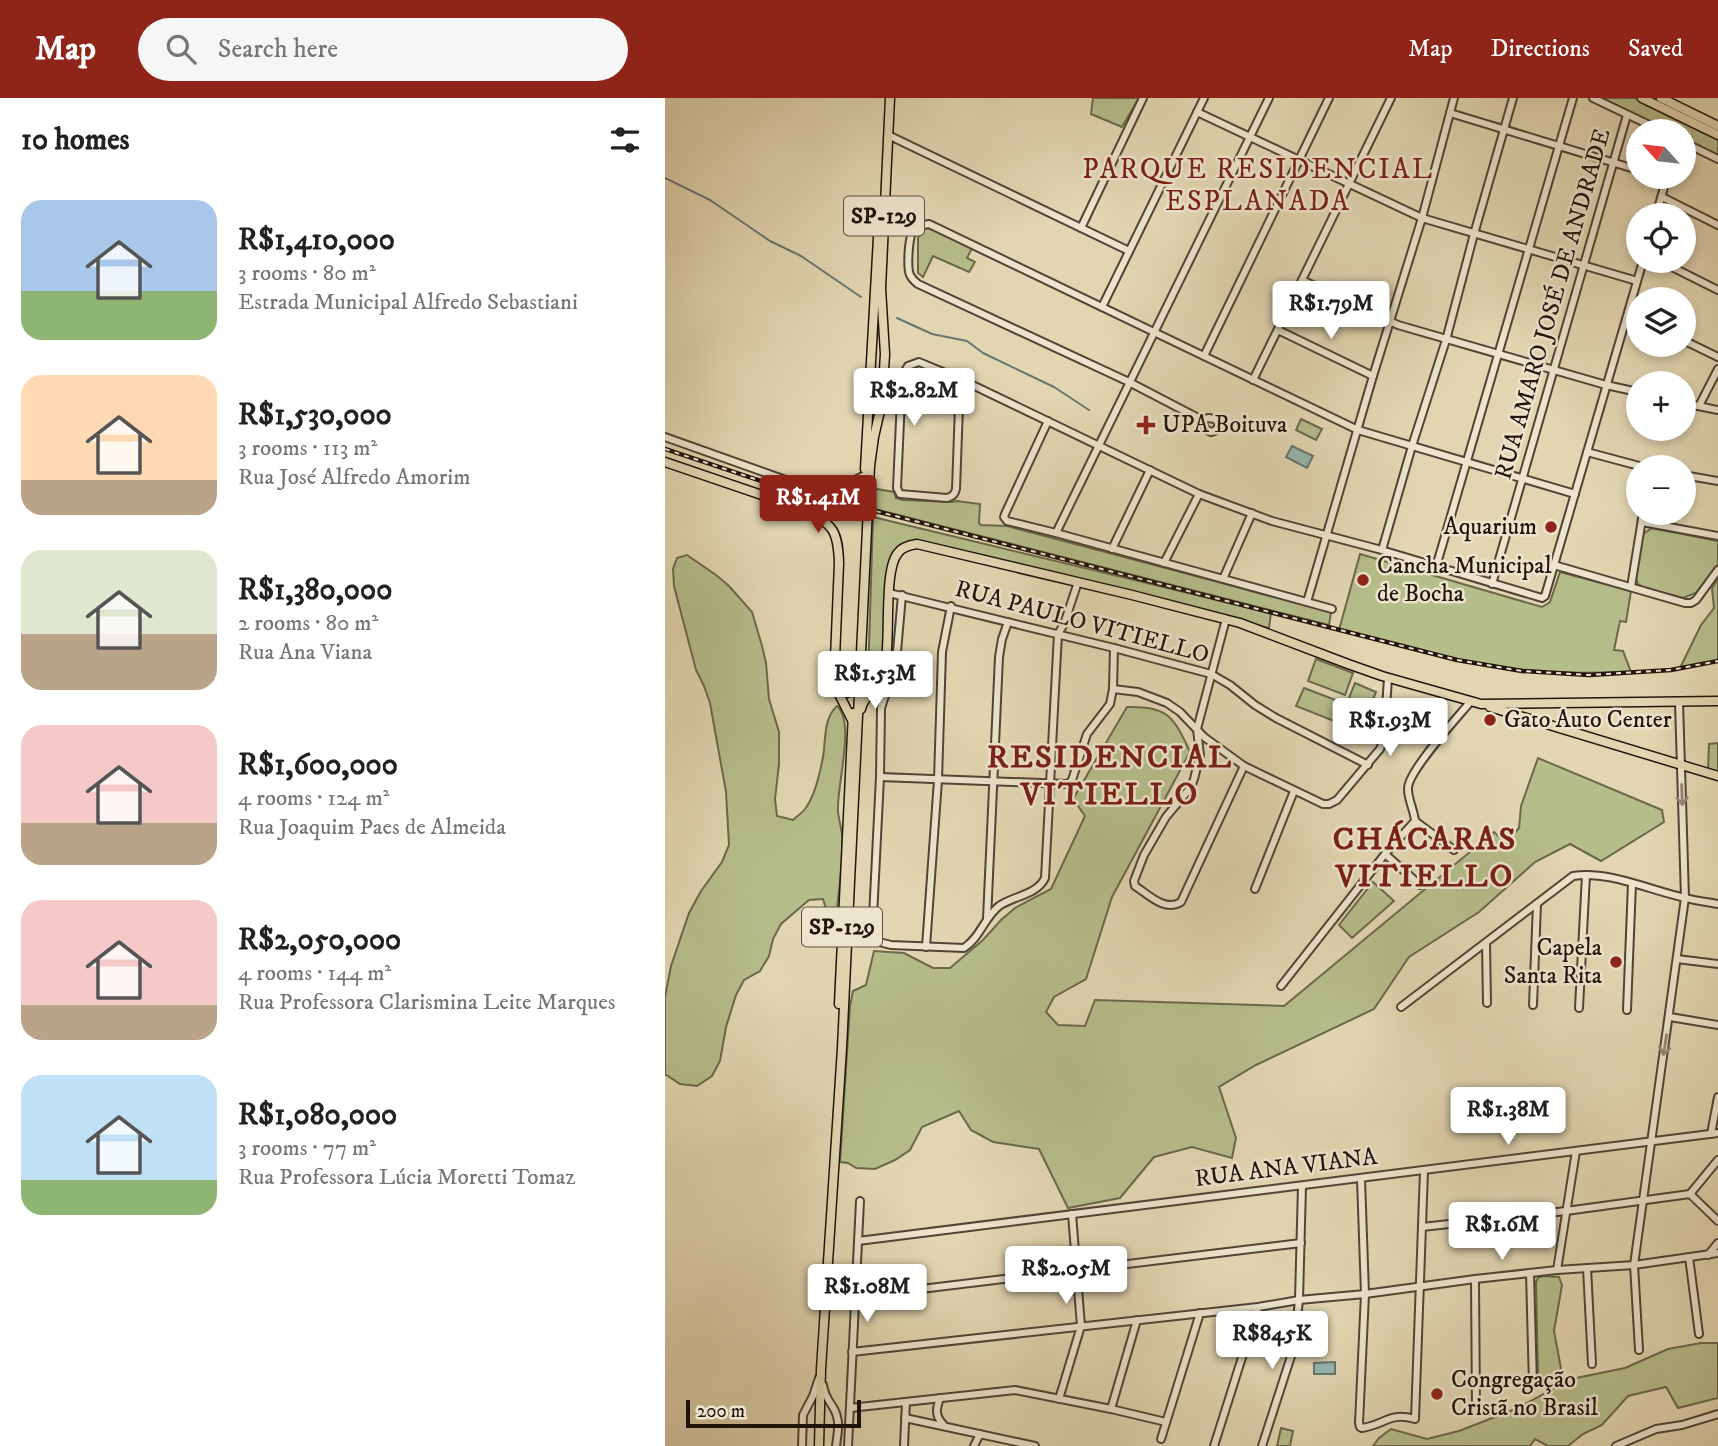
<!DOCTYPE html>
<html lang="en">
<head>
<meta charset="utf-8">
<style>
  body { margin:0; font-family:"IM FELL DW Pica",serif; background:#f6f6f6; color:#222; height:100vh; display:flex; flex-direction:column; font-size:26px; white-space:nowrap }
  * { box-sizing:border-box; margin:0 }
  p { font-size:23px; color:#767676 }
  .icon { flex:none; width:38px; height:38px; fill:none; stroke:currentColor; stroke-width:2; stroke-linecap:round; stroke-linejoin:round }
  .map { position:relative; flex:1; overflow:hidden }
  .details { display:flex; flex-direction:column; background:#fff; width:665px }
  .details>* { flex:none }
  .needle { width:46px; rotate:297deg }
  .fabs { position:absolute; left:961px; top:21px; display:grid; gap:14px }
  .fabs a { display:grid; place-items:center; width:70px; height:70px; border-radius:50%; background:#fff; box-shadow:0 4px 10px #0003; font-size:35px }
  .scale { position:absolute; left:21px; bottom:18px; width:175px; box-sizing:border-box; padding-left:7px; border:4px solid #21140c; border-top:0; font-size:19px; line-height:24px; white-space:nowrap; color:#21140c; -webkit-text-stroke:5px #ece4cd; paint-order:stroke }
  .price { position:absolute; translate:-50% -60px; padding:0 16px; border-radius:7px; background:#fff; color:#222; font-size:23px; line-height:46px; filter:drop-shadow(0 2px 4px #0008) }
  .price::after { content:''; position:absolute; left:50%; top:42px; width:21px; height:16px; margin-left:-10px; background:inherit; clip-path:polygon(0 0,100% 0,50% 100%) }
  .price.on { background:#8f2418; color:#fff }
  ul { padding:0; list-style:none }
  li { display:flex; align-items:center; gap:21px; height:175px; padding:0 21px }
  li span { display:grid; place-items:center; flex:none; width:196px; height:140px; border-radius:21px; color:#555 }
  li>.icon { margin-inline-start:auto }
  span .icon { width:84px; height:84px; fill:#fffc; stroke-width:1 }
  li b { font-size:30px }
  h2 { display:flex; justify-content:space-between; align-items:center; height:84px; padding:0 21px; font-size:30px }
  header { display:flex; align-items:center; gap:42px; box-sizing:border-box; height:98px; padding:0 35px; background:#8f2418; color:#fff }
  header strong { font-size:33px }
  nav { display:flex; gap:38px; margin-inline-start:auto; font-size:24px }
  .search { width:490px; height:63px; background:#f6f6f6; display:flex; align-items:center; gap:18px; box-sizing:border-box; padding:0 24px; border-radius:38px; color:#767676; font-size:26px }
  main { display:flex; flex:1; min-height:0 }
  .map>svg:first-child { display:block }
</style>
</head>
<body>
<header>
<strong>Map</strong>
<div class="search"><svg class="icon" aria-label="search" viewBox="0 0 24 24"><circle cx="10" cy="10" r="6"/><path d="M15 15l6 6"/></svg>Search here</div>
<nav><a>Map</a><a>Directions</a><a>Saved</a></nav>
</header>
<main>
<section class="details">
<h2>10 homes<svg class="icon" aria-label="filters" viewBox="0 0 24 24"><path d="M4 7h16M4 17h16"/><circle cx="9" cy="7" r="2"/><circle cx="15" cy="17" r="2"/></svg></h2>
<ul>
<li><span style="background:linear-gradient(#a9c7e8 65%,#8fb573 0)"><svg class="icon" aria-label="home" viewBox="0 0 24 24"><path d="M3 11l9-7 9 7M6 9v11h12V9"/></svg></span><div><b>R$1,410,000</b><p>3 rooms · 80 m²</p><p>Estrada Municipal Alfredo Sebastiani</p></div></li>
<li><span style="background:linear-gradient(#ffd9b3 75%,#b9a48a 0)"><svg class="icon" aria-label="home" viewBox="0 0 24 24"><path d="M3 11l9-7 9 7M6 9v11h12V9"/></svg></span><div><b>R$1,530,000</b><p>3 rooms · 113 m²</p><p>Rua José Alfredo Amorim</p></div></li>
<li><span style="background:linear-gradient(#dfe7d0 60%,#b9a48a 0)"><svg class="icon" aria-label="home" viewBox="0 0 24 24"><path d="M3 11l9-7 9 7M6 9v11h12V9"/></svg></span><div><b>R$1,380,000</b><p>2 rooms · 80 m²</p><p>Rua Ana Viana</p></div></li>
<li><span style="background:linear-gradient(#f6c9c9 70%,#b9a48a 0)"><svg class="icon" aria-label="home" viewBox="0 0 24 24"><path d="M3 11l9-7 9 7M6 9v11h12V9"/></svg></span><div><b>R$1,600,000</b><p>4 rooms · 124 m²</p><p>Rua Joaquim Paes de Almeida</p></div></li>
<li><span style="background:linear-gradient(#f6c9c9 75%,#b9a48a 0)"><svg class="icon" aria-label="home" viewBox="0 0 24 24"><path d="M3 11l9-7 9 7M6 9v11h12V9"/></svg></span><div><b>R$2,050,000</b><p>4 rooms · 144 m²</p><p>Rua Professora Clarismina Leite Marques</p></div></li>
<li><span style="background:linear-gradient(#bfe0f5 75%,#8fb573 0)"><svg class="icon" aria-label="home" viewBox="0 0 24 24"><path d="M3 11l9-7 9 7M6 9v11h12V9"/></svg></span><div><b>R$1,080,000</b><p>3 rooms · 77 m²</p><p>Rua Professora Lúcia Moretti Tomaz</p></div></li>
</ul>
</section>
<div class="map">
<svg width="1053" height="1348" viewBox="0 0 1053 1348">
  <rect width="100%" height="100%" fill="#e2d6b2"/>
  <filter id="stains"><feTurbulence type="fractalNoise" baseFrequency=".00286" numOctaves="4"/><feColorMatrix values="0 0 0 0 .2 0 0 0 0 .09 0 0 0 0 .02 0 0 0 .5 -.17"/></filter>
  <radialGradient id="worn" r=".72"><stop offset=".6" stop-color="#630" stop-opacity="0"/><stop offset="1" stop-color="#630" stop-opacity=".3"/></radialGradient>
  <g fill="#b5bd8b" stroke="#6b684c" stroke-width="2">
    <polygon points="428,0 474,0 457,29 426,16"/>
    <polygon points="930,0 970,0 1053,40 1053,59 1019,43 1018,33 999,33"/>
    <polygon points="266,129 307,150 302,160 310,164 304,174 268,158 258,179 253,175 253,140 258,131"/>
    <polygon points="636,321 657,331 651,342 631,332"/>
    <polygon points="206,390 229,394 231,400 238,402 287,404 292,403 315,406 314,425 316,427 342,428 666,514 664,527 206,410"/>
    <polygon points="208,419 606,515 604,530 256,443 231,451 225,461 218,552 211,584 206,586 203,580"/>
    <polygon points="987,430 1053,443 1053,466 1031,495 1018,500 978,489 973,486 971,481 978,436"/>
    <path d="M 695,456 L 877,509 L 885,504 L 895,474 L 966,493 L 961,524 L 955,523 L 949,552 L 958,553 L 966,574 C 923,575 880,576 837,569 C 782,561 728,546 674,532 Z"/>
    <path d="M 22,457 L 51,477 L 64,488 L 87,514 L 97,548 L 101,565 L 104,601 L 114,634 L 114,666 L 110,701 L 112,718 L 128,722 C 132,718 137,715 140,711 C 150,698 155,675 158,659 C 161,642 158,621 172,608 C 191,625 171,689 173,714 C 174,722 176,729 177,736 C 179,761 174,787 172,812 L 162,814 L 158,801 L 144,802 L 116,826 L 108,841 L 104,858 L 95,873 L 79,882 L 71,897 L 61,929 L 55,963 L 47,978 L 32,988 L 15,986 L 0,976 L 0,899 L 6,868 L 24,815 L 36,793 L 57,764 L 64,747 L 61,694 L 45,605 L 39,588 L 31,572 L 9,488 L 8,471 L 12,460 Z"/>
    <polygon points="1053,481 1053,563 1015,570 1036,527 1049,510 1047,490"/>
    <polygon points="651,561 688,575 680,597 643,583"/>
    <polygon points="690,585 711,594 697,628 676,620"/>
    <polygon points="639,590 676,604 669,623 631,608"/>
    <path d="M 462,609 C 503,608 509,619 525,654 L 447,799 L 421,881 L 389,899 L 381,914 L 393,927 L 420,928 L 430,902 L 619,908 L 829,734 L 841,745 L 854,730 L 856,708 L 873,660 L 997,712 L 999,724 L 936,763 L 905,746 L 870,764 L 814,814 L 744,859 L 709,911 L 591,967 L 554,989 L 571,1040 L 567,1060 L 527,1049 L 489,1059 L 455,1100 L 403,1110 L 374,1051 L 328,1044 L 306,1032 L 294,1013 L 257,1029 L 245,1052 L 230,1062 L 210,1071 L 191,1070 L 183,1065 L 175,1064 L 185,908 L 188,893 L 201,887 L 209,853 L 239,855 L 268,870 L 285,870 L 318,842 L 336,822 L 350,810 L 386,791 L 420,718 L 408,701 Z"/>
    <polygon points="1053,645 1053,674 1043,672 1044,646"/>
    <polygon points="708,784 729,803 687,840 674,827"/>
    <polygon points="877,1178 894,1179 897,1187 889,1233 897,1276 873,1279 871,1184 873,1180"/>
    <polygon points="1036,1245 1053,1245 1053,1300 1013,1310 1001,1289 963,1298 937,1327 918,1336 903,1348 883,1348 870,1341 865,1348 708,1348 714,1340 726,1331 762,1341 794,1333 853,1310 906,1281 960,1270 1003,1251"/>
    <polygon points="616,1330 628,1333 625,1348 612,1348"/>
  </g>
  <g fill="#96b8b2" stroke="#677670" stroke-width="2">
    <polygon points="627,348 648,358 642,370 621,359"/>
    <polygon points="670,1264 670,1276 649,1276 649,1265"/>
  </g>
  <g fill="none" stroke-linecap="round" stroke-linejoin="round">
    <g stroke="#677670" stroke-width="2">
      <polyline points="0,80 45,102 105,143 136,158 196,199"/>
      <polyline points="232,220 267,236 302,243 318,255 389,289 424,312"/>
    </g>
    <defs>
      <g id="minor">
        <polyline points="928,0 997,33"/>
        <polyline points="532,14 757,120 972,183"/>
        <polyline points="785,15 973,72"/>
        <polyline points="223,37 464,153"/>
        <polyline points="1018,44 1053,61"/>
        <polyline points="997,99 1053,127"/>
        <polyline points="991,117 1002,79"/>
        <polyline points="416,130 478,0"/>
        <polyline points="995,163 1053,192"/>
        <polyline points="637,182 733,227 941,287 973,294"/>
        <polyline points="437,209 539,0"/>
        <polyline points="963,215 973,220"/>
        <polyline points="613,232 708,278"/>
        <polyline points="1018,242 1053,259"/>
        <polyline points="539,258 664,0"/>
        <path d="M 295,281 L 291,391 C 290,396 287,399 282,400 L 235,396 L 232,390 L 237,278 L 243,268 L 254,264 L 295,281 L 534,396 L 607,423 L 713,451 L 877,500 L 880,498 L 978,163"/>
        <polyline points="588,282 726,0"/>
        <polyline points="1018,305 1053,312"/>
        <polyline points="1034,308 1053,271"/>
        <path d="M 543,320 L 550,321 C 556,326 553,333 546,334 L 540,331 L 537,322 Z"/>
        <path d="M 537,322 L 464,284 L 253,186 C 249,183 247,181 245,177 C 242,170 243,138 249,132 C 253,127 259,127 264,126 L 693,332 L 910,396"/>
        <polyline points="383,323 340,416 339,419 342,423 391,435 667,511"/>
        <polyline points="0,339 118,381 136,386 189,392 199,398"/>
        <polyline points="922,354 978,369"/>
        <polyline points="1018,377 1053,383"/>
        <polyline points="174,390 200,377"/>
        <polyline points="977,424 1053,438"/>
        <polyline points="391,435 604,0"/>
        <polyline points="447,451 485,372"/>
        <polyline points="717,452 747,348 781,242 809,136 848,0"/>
        <polyline points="499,465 534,396"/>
        <polyline points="889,467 1020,505 1026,505 1031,502 1053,472"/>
        <polyline points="771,469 908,0"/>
        <polyline points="558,481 587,415"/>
        <polyline points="827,486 962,17"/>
        <polyline points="966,489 978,415"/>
        <polyline points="224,495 449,550 546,576 565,587 590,607 611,620 703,667"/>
        <path d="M 237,497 L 231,565 L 216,610 L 215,679 L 207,839 L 210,843 L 226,847 L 299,850 C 315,840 319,820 334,808 C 348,798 372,797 380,780 L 393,536 L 399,526 L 413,484"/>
        <polyline points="642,504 708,278 757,120 789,0"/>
        <path d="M 561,521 L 532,631 L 535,657 L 529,681 L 526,689 L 501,719 L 479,757 L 469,783 L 470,788 C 484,797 500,814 516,804 L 579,668"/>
        <polyline points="448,591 473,594 502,605 515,614 539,639 579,668 658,706 664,706 672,702 715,651 719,641 723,580"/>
        <polyline points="215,679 403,686 407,682 422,636 445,606 448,591 449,550"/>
        <polyline points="750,723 789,752"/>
        <polyline points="720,756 755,787"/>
        <polyline points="590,791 629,693"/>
        <polyline points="322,821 334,559 337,541 343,524"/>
        <polyline points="821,845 822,905"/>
        <polyline points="261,849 273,682 277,554 286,508"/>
        <polyline points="1012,861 1053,866"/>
        <path d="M 616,888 L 720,756 L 750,723 C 749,712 743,702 743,691 C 742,674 793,619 806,603"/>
        <polyline points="868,907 872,806"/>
        <path d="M 736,909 L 908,778 C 944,772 986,793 1021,800 C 1031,803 1042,804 1053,806"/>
        <polyline points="914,910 921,777"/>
        <polyline points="962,912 967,785"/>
        <polyline points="1005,919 1053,927"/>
        <polyline points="1046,1036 1053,999"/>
        <path d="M 696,1081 L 700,1196 L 694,1325 L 695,1329 L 697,1330 C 722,1326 723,1314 750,1321 L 759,1073"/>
        <polyline points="1025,1096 1053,1062"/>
        <polyline points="1025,1096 1053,1123"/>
        <polyline points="757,1129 901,1113 1025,1096"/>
        <polyline points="193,1143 1053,1035"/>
        <polyline points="1043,1157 1053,1145"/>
        <polyline points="1024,1159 1034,1236"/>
        <polyline points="922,1170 927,1266"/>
        <polyline points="892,1172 911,1053"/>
        <polyline points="865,1175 868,1287"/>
        <polyline points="810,1181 811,1313"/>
        <polyline points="190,1199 636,1145"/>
        <polyline points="974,1252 969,1167 1020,800 1014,604"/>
        <polyline points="187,1254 593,1209 634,1202 700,1196 810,1181 892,1172 969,1167 1053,1155"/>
        <path d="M 158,1287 C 160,1303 170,1307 172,1319 C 175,1327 172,1339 171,1348"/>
        <path d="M 275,1300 C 271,1311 270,1318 278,1326"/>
        <polyline points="394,1301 416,1228 407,1116"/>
        <polyline points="185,1310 350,1292 446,1311 501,1324"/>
        <polyline points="446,1311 472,1222"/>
        <polyline points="240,1320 370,1348"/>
        <polyline points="496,1341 535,1215"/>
        <polyline points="137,1348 138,1317 148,1298 154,1280"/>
        <polyline points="183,1348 195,1103"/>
        <polyline points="239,1348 241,1304"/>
        <polyline points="309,1348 315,1336"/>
        <polyline points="549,1348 593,1209"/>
        <polyline points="597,1348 629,1249 634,1202 637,1088"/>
        <polyline points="951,1348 991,1331 1017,1327 1053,1316"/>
      </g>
      <g id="major">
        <polyline points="977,0 1053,37"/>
        <polyline points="996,0 1053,28"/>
        <path d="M 0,364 L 141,412 C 169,427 173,434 174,465 L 169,584 L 171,590 L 187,622"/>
        <polyline points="200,371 215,104"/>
        <polyline points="174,595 181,595 189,593"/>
        <polyline points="825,609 1053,678"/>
        <path d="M 196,611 C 200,597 204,600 212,590 C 216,584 218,576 220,569 C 226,543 218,472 233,455 C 237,449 245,447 252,446 L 467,497 L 575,525 L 683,566 L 717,578 L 816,606 L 1053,603"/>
        <polyline points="174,906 188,615"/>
        <polyline points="154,1348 156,1271 177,950 205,368 209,339 217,304 220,256 216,190 225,0"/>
      </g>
    </defs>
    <use href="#minor" stroke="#514436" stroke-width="10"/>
    <use href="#major" stroke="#21140c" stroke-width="11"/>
    <use href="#minor" stroke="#ece4cd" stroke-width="6"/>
    <use href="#major" stroke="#e2d6b2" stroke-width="8"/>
    <defs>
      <polyline id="rail" points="0,351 105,386 792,562 857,573 924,577 1006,572 1053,563"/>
    </defs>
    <use href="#rail" stroke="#21140c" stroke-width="4.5"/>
    <use href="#rail" stroke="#ece4cd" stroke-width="2" stroke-dasharray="5" stroke-linecap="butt"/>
  </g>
  <defs><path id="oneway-shaft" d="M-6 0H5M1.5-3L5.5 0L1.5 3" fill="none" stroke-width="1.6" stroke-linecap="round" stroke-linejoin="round" transform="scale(1.75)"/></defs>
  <g stroke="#918676">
    <use href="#oneway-shaft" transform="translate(1017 697) rotate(88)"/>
    <use href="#oneway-shaft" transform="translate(1000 947) rotate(99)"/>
  </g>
  <g fill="#8f2418" stroke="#ece4cd" stroke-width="2.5">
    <path d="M477.5 316.5h7v7h7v7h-7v7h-7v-7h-7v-7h7z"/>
    <circle cx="886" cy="429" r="7"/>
    <circle cx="698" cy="482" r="7"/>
    <circle cx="825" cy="622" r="7"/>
    <circle cx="951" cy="864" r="7"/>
    <circle cx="772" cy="1296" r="7"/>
  </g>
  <g text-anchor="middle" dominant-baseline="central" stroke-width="5" stroke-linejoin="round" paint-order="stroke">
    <g fill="#ece4cd" stroke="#5e5246" stroke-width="2">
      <rect x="179" y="98.5" width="80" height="39" rx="5"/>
      <rect x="137" y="809.5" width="80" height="39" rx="5"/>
    </g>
    <g font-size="23" font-weight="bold" fill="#21140c">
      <text x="219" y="118">SP-129</text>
      <text x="177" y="829">SP-129</text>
    </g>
    <g font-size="24" fill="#21140c" stroke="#ece4cd">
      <text transform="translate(888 206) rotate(-74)">RUA AMARO JOSÉ DE ANDRADE</text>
      <text transform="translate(417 524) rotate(15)">RUA PAULO VITIELLO</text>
      <text transform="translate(621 1070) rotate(-7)">RUA ANA VIANA</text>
    </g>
    <g font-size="24" fill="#21140c" stroke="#ece4cd" text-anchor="start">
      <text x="497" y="327">UPA Boituva</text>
      <text x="872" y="429" text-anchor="end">Aquarium</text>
      <text x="712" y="468">Cancha Municipal<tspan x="712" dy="28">de Bocha</tspan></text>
      <text x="839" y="622">Gato Auto Center</text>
      <text x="937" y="850" text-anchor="end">Capela<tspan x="937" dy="28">Santa Rita</tspan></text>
      <text x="786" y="1282">Congregação<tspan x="786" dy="28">Cristã no Brasil</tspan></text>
    </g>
    <g font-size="28" letter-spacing="2" fill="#7a1f14" stroke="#ece4cd">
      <text x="593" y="71">PARQUE RESIDENCIAL<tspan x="593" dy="32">ESPLANADA</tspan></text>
    </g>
    <g font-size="32" font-weight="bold" letter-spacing="2" fill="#7a1f14" stroke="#ece4cd">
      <text x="445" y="660">RESIDENCIAL<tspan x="445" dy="37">VITIELLO</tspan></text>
      <text x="760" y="742">CHÁCARAS<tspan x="760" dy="37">VITIELLO</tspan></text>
    </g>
  </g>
  <rect width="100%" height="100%" filter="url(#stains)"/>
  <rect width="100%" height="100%" fill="url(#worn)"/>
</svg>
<div class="fabs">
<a><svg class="needle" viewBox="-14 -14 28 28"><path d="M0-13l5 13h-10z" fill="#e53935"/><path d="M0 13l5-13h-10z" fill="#767676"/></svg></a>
<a><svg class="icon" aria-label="locate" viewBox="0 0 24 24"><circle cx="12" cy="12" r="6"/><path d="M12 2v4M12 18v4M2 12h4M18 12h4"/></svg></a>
<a><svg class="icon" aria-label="layers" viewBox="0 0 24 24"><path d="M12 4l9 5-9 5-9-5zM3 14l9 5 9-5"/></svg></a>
<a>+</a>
<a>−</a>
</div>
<div class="scale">200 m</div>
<b class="price" style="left:666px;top:243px">R$1.79M</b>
<b class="price" style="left:249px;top:330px">R$2.82M</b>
<b class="price on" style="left:153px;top:437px">R$1.41M</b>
<b class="price" style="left:210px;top:613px">R$1.53M</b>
<b class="price" style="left:725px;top:660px">R$1.93M</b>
<b class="price" style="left:843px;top:1049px">R$1.38M</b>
<b class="price" style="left:837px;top:1164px">R$1.6M</b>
<b class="price" style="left:401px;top:1208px">R$2.05M</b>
<b class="price" style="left:202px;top:1226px">R$1.08M</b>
<b class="price" style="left:607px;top:1273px">R$845K</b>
</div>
</main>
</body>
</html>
